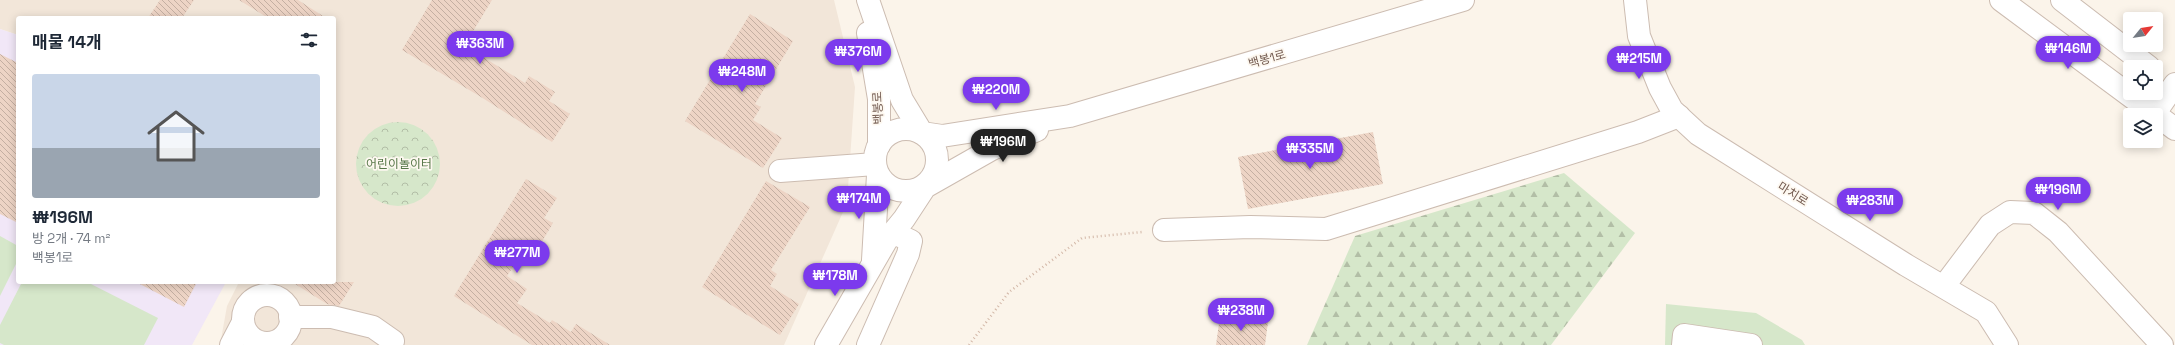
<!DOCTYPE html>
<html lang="ko">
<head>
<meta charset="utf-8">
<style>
  body { margin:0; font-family:"Space Grotesk","Noto Sans KR",sans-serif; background:#f2f2f3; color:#1f2937; height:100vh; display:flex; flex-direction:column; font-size:15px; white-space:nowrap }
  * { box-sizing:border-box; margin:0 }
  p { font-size:13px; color:#747a83 }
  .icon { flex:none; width:22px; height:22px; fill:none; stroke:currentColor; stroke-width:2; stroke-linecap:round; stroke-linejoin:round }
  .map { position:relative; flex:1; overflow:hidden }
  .panel { position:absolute; left:16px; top:16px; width:320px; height:268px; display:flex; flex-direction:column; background:#fff; border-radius:4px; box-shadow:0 2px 10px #0003 }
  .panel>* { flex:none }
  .needle { width:26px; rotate:60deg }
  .buttons { position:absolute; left:2123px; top:12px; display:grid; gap:8px }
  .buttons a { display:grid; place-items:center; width:40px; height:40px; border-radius:4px; background:#fff; box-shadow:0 2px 10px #0003; font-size:20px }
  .price { position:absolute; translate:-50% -34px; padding:0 9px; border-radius:14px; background:#7c3aed; color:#fff; font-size:13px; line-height:26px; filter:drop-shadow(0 1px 2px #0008) }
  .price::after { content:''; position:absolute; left:50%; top:24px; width:12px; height:9px; margin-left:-6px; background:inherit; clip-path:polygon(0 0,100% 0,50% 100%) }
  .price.on { background:#222; color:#fff }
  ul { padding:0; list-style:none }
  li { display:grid; align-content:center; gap:8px; height:212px; padding:0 16px }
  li+li { border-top:1px solid #e0e1e3 }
  li span { display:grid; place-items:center; height:124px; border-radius:4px; color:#555 }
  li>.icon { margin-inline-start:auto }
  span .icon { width:72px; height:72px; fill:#fffc; stroke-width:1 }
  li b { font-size:17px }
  h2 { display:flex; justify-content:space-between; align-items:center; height:48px; padding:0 16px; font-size:17px }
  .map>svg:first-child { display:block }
</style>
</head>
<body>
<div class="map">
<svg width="2175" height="345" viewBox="0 0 2175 345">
  <defs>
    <pattern id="forest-firs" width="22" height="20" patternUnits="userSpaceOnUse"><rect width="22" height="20" fill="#d6e7ca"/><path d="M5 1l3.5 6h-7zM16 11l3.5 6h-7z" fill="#b2bea6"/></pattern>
    <pattern id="park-crowns" width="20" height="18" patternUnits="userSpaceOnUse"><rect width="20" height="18" fill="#d6e7ca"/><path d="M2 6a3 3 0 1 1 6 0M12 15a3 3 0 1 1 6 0" fill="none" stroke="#b2bea6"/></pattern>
    <pattern id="building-back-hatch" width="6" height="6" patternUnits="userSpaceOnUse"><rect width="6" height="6" fill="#edd4c5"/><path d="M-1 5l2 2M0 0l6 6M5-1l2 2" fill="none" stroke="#c4afa2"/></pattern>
  </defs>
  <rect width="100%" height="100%" fill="#fbf4ea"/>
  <polygon fill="#f2e6d9" points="0,0 834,0 855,87 847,203 784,345 220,345 227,306 239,282 334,282 334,18 18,18 18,35 0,29"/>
  <polygon fill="#f1e7f7" points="0,29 18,35 18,282 226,282 192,345 0,345"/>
  <g fill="#d6e7ca">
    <polygon points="0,236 18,246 18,260 0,296"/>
    <polygon points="22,282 87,282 158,318 144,345 4,345 0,343 0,325"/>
    <polygon points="1666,304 1756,313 1802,340 1805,345 1665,345"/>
  </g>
  <polygon fill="url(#forest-firs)" points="1564,173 1635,233 1551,345 1307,345 1355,236"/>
  <circle fill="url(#park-crowns)" cx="398" cy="164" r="42"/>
  <g fill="url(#building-back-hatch)">
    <polygon points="160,0 194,0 182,18 148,18"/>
    <polygon points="239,0 298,0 326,18 268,18"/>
    <polygon points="432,0 492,0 472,33 478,37 470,49 525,83 529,76 555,92 549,101 570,114 552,142 481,97 402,50"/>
    <polygon points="750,14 793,41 755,104 761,107 753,120 782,138 763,168 685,121"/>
    <polygon points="0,54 18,63 18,223 0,214"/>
    <polygon points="1373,132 1383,184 1248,209 1238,157"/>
    <polygon points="526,179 557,198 544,218 553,223 537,250 528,244 507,276 527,289 517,303 550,323 552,320 571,332 576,324 610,345 532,345 454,296"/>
    <polygon points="766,181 810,207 771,270 777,274 770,286 799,304 780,335 702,287"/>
    <polygon points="136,282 197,282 184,307"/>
    <polygon points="292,282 354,282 339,306 327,304"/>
    <polygon points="1220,316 1268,322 1265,345 1216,345"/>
  </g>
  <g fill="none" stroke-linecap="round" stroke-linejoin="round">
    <defs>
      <g id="minor">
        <polyline points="868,0 902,100 922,133 942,136 1070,116 1463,0"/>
        <polyline points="1635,0 1639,36 1660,88 1672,110 1698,134 1906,265 1986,312 2007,345"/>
        <polyline points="2001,0 2175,129"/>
        <polyline points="2062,0 2149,67"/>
        <polyline points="868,33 879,99 879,145"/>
        <polyline points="2155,113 2175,84"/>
        <circle cx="906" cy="160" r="31"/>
        <polyline points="780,171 875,164"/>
        <polyline points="1164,230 1250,227 1326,229 1638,132 1679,116"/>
        <polyline points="873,260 878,175"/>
        <polyline points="1944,286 1990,225 2010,212 2034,213 2058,232 2162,345"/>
        <circle cx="267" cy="319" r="24"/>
        <polyline points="290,317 332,317 373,327 393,341"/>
        <polyline points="231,345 243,322"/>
        <polyline points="826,345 886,241 904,219 925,187 992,149 1037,130"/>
        <polyline points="868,345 908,254 911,241 894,233"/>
        <polyline points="1683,345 1684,335 1751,345"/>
      </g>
    </defs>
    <use href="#minor" stroke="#ccbcb1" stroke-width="24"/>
    <polyline stroke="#d2b7a7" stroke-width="2.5" stroke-dasharray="1 3" stroke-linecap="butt" points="969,345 1009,292 1082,238 1142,232"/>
    <use href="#minor" stroke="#fff" stroke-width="22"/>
  </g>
  <g text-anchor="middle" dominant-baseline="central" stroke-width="3.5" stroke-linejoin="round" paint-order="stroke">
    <g font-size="12" fill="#735b50" stroke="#fdf8f0">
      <text transform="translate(1267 59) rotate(-16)">백봉1로</text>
      <text transform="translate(878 108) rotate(-93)">백봉로</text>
      <text transform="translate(1793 194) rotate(32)">마치로</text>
    </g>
    <g font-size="12" fill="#587849" stroke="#fdf8f0">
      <text x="399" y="164">어린이놀이터</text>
    </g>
  </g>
</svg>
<div class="buttons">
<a><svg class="needle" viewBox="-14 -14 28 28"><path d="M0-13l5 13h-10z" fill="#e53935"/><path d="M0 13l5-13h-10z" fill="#747a83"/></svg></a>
<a><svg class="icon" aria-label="locate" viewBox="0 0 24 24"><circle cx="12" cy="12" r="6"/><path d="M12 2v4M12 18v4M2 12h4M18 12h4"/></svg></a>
<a><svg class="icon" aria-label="layers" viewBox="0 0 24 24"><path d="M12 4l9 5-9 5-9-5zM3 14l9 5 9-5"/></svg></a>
</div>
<b class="price" style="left:480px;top:65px">₩363M</b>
<b class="price" style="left:2068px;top:70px">₩146M</b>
<b class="price" style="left:858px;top:73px">₩376M</b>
<b class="price" style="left:1639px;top:80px">₩215M</b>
<b class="price" style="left:742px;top:93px">₩248M</b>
<b class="price" style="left:996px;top:111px">₩220M</b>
<b class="price on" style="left:1003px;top:163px">₩196M</b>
<b class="price" style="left:1310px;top:170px">₩335M</b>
<b class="price" style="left:2058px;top:211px">₩196M</b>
<b class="price" style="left:859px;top:220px">₩174M</b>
<b class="price" style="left:1870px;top:222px">₩283M</b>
<b class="price" style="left:517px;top:274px">₩277M</b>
<b class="price" style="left:835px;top:297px">₩178M</b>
<b class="price" style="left:1241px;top:332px">₩238M</b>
<section class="panel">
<h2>매물 14개<svg class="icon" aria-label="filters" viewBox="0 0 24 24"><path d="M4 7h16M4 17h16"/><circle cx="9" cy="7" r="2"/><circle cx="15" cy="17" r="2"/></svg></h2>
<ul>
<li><span style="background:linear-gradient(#c9d6e8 60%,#9aa5b1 0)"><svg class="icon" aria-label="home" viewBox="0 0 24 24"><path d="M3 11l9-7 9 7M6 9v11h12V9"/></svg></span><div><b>₩196M</b><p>방 2개 · 74 m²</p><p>백봉1로</p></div></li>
</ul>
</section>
</div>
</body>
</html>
